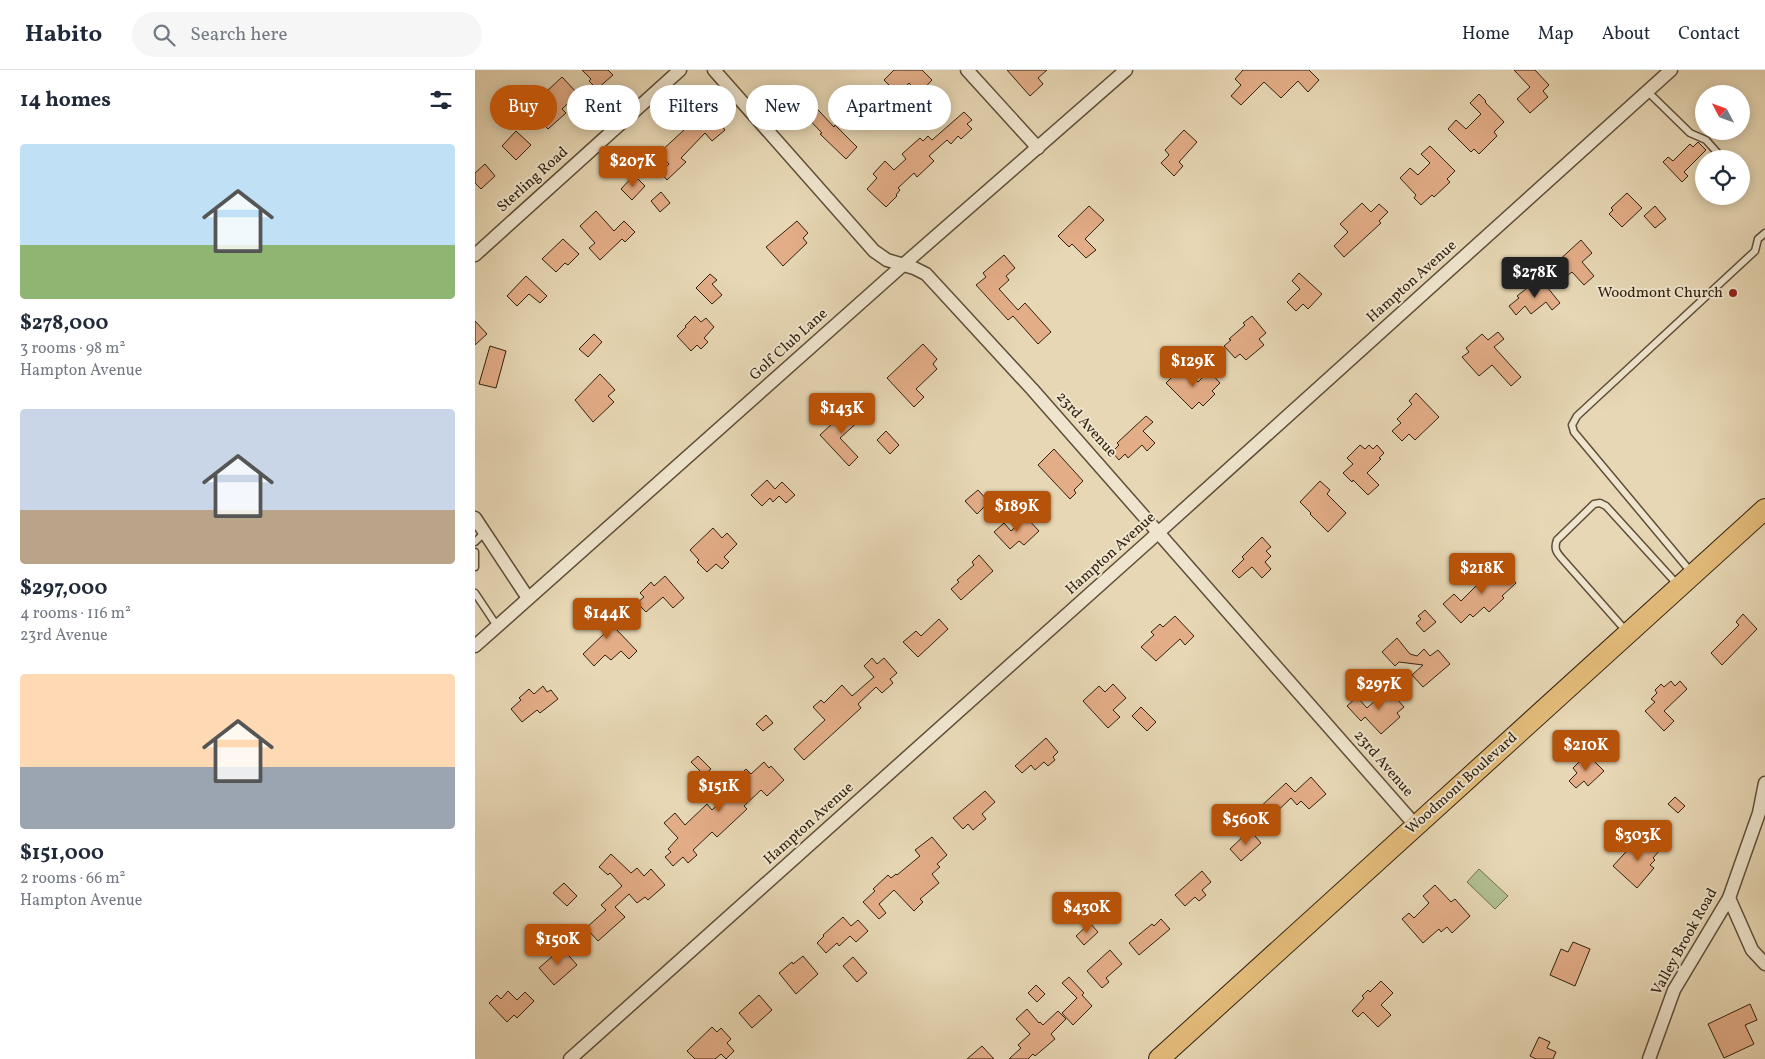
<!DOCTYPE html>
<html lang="en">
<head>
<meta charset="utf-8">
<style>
  body { margin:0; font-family:Vollkorn,serif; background:#f6f6f7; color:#1f2937; height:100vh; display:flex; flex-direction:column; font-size:19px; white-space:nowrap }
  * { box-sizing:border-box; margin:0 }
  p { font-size:16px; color:#747a83 }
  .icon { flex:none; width:28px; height:28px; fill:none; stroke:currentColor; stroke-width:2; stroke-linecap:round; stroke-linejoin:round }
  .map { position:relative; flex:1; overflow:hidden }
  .sheet { display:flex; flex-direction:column; background:#fff; width:475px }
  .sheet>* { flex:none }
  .banner { position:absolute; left:15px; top:15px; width:475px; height:45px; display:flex; gap:10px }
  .needle { width:32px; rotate:311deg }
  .tools { position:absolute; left:1220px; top:15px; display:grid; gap:10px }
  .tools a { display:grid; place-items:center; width:55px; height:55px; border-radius:50%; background:#fff; box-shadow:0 2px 12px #0003; font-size:25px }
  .price { position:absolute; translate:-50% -42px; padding:0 11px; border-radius:5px; background:#b45309; color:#fff; font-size:16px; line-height:32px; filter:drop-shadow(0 1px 2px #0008) }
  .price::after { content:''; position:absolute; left:50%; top:30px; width:15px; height:11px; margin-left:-8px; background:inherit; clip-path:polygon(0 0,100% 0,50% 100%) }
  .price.current { background:#222; color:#fff }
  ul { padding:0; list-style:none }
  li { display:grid; align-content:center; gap:10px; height:265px; padding:0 20px }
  li span { display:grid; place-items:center; height:155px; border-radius:5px; color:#555 }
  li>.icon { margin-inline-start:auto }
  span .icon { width:90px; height:90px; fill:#fffc; stroke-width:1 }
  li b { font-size:21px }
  h2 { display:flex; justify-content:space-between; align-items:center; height:60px; padding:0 20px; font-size:21px }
  .tag { padding:0 18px; border-radius:22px; background:#fff; box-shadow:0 2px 12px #0003; font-size:18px; line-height:45px }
  .tag.current { background:#b45309; color:#fff }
  header { display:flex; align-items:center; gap:30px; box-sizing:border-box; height:70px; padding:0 25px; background:#fff; border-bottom:1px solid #e0e1e3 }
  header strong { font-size:24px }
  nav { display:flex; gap:28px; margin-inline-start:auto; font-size:18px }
  .search { width:350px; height:45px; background:#f6f6f7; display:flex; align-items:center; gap:12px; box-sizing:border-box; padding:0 18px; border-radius:28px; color:#747a83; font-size:19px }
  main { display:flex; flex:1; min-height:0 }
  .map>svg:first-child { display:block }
</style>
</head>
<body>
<header>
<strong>Habito</strong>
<div class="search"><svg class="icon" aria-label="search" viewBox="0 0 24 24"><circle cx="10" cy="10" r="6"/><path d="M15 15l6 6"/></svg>Search here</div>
<nav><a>Home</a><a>Map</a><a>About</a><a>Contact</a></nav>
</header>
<main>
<section class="sheet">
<h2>14 homes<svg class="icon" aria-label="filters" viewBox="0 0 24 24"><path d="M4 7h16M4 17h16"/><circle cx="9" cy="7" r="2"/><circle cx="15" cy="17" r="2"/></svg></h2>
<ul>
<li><span style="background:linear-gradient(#bfe0f5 65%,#8fb573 0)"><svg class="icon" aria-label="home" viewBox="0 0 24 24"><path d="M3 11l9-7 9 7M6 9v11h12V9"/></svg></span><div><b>$278,000</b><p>3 rooms · 98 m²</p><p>Hampton Avenue</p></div></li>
<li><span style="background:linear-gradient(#c9d6e8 65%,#b9a48a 0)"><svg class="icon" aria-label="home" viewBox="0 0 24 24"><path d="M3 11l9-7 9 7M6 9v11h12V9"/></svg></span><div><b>$297,000</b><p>4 rooms · 116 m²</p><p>23rd Avenue</p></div></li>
<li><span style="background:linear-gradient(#ffd9b3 60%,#9aa5b1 0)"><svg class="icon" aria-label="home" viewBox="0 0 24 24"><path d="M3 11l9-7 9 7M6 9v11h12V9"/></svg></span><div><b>$151,000</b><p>2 rooms · 66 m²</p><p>Hampton Avenue</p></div></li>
</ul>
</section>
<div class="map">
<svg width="1290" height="989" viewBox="0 0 1290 989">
  <rect width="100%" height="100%" fill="#e7d7b4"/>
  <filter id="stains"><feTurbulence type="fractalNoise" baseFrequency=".004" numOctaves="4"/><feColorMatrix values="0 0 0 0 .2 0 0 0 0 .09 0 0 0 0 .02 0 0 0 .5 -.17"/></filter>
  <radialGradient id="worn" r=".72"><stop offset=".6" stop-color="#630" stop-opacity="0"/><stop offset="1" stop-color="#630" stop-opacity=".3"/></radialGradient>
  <polygon fill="#b1bf90" stroke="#727050" points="1004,799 1033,826 1020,839 992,812"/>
  <g fill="#e3ad87" stroke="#32210f">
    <polygon points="107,0 133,0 138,5 122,19 114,11 116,9"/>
    <polygon points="419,0 447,0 457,10 444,24 434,13 425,22 419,16 417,18 409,10"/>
    <polygon points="532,0 572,0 563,8 568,14 555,26"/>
    <polygon points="768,0 834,0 844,10 833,22 823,11 806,28 789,12 766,35 756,26 766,15 760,9"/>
    <polygon points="1039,0 1060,0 1074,15 1068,21 1073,27 1055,43 1042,29 1055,17"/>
    <polygon points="87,7 103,24 87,39 91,43 73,59 57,43 60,40 56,36"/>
    <polygon points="1004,24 1011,31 1010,32 1029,52 1019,62 1022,66 1004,84 999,79 996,82 973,59 981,50 991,59 1006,44 995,33"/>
    <polygon points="332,28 359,57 360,55 382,77 371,89 345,64 347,63 322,37"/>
    <polygon points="235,36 241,43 238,46 250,60 237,71 230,63 206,88 211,92 192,110 185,102 194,94 184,83"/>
    <polygon points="489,42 497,50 492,54 497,59 486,69 483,66 476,74 472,70 454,86 459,91 442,107 439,103 423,118 425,120 421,125 422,126 411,137 392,119 402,108 398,104 410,91 419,100 431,89 427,84 445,68 448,71 453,66 457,70"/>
    <polygon points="709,60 722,72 704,92 708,96 699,106 686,93 694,85 690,80"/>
    <polygon points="41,61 56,75 41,90 27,76"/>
    <polygon points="1223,72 1231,80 1209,102 1213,106 1207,112 1188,92 1193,87 1198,91 1215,74 1218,77"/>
    <polygon points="955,76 980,101 972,109 975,112 959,127 957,125 946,135 939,128 941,125 925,108 935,98 943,105 955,93 946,84"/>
    <polygon points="10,94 20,106 6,119 0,113 0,103"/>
    <polygon points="159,105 170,116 157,130 146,119"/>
    <polygon points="186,122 195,133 185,142 176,131"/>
    <polygon points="1152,123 1167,138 1147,157 1134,144 1138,140 1136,138"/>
    <polygon points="887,133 896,142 904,134 913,142 904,151 906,153 869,187 859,176 873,162 865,154"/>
    <polygon points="614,136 629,150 610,169 621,180 611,188 597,174 594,177 583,166"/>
    <polygon points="1180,136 1191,149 1180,158 1169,146"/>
    <polygon points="121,141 139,161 149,151 160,162 150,172 147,169 125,190 114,178 120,173 105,156"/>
    <polygon points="322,151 333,163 328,168 332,173 308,196 291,177"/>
    <polygon points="88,169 104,184 93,195 90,193 81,202 67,189"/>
    <polygon points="1106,170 1117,183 1107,192 1119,206 1109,215 1097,202 1093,205 1081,193"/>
    <polygon points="529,185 540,198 531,206 534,210 524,219 543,240 550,233 576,262 563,274 538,246 533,250 501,215 511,207 508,203"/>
    <polygon points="824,203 847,224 833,239 828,234 821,241 812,232 825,219 817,211"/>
    <polygon points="235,204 242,210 237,214 247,225 237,234 221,218"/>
    <polygon points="51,206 72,226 65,233 54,224 42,236 32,226"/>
    <polygon points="1068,212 1085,233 1077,240 1071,232 1056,244 1050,236 1041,245 1034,236 1044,228 1042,226 1056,215 1060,219"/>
    <polygon points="220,246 226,252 231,248 239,257 229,268 233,272 226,279 222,275 216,281 202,266 211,257 210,256"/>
    <polygon points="777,246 791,263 784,269 789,275 771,290 765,284 760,288 749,276 756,270 754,269 770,255 768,253"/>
    <polygon points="0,251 12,264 0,275"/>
    <polygon points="1023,262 1029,269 1019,277 1046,307 1036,316 1017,295 1004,306 987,287 994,282 991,278 1007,264 1013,270"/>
    <polygon points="119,264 127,272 113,287 104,279"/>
    <polygon points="448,274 462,289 458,294 462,299 441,319 449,327 439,337 412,308"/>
    <polygon points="15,276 31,281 21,318 4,314"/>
    <polygon points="707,297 723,312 734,301 745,313 737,321 740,324 728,336 724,332 717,339 691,313"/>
    <polygon points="125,304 140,320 133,326 139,332 118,352 100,330"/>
    <polygon points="941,323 964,347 940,370 934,364 927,371 917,361 926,353 922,349 937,334 934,331"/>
    <polygon points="375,337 386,349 365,368 383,387 374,396 345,365"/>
    <polygon points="671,346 678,352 668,361 680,373 672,381 667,375 653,388 650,384 644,390 637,382 644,375 642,373"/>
    <polygon points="411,361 424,375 415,384 402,370"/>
    <polygon points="885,375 890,379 894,375 898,379 902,375 909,383 904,388 906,389 892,403 904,415 893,425 878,410 877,412 868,403 878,394 872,388"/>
    <polygon points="579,379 608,411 599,420 601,423 595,429 563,395"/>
    <polygon points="292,410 300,419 307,412 320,425 311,433 304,426 298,432 295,428 287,436 276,425"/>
    <polygon points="845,411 855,420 852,424 871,443 853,462 835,444 836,443 825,432"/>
    <polygon points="503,420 514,432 502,444 490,431"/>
    <polygon points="551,447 564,461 549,475 544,471 535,479 519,462 529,453 536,461"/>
    <polygon points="238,458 247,468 252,463 262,474 249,487 254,492 247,499 241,494 232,502 222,492 224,490 215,480"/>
    <polygon points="787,467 796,477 791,481 796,486 790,492 796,499 787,508 777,497 764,508 757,501 769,489 767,487"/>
    <polygon points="504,485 518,501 486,530 476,519 484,512 482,510 499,495 497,492"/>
    <polygon points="1023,494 1041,513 1027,526 1029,528 1014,542 1009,537 998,547 995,544 986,553 968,534 979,524 986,531"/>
    <polygon points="190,506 209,528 198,538 188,527 171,542 162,533 169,527 165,523 176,512 179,516"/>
    <polygon points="118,535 162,581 154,589 146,581 136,590 130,585 119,596 108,584 130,563 110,542"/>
    <polygon points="950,540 961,552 949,562 941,553 946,549 943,546"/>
    <polygon points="1268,544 1282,559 1247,595 1236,583 1264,555 1261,552"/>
    <polygon points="700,546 719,566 710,575 705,569 681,591 666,577 679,565 676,562 685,554 688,557"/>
    <polygon points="464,549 473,559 443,587 428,572 441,561 446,566"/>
    <polygon points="922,568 935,584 942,586 949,579 955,586 963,580 975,594 948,617 937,605 948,595 924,592 920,596 907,582"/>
    <polygon points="397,588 402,594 409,588 422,603 415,609 418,613 407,623 401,617 383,634 386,638 329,690 319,679 350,650 338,637 346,630 349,633 367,615 377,626 399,607 389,596"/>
    <polygon points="1196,611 1200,616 1205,611 1212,619 1189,641 1199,651 1189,661 1170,641 1180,632 1176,629 1182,623 1180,620 1186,614 1189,617"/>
    <polygon points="638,614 651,628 638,640 645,647 633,658 608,631 624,616 630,622"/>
    <polygon points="68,616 72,622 76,620 83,629 65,643 62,640 47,652 36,639 46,630 44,628 54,619 59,624"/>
    <polygon points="913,619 929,637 922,643 925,647 906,664 890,647 886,651 872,636 882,627 892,638"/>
    <polygon points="666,637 681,652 672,661 657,646"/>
    <polygon points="291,645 298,653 288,661 281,654"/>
    <polygon points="571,668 583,682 578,687 580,690 573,696 569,692 560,700 556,695 547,703 540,696"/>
    <polygon points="1112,684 1129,701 1113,716 1109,711 1101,718 1094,711 1102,703 1098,698"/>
    <polygon points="223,686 236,699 229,705 216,692"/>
    <polygon points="289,692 294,698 296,696 309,710 292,726 286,720 269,736 272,739 242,767 237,762 218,780 222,785 213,793 208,787 198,796 190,787 196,782 193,779 203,768 189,753 200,743 210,755 232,734 237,740 267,713 262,708 271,699 276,704"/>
    <polygon points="836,707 851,724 834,739 826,731 822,735 816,728 793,750 783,739 811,713 820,722"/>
    <polygon points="510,721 520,732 507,744 511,749 498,760 493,754 488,759 478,748"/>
    <polygon points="1200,727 1210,736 1203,743 1193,734"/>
    <polygon points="775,760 786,773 766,791 755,779"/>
    <polygon points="457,767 472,785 462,794 465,797 457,804 464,813 445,829 448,832 439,841 419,820 404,834 411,843 404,849 388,832 400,821 398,819 413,805 416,808 421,804 422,805 445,786 440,780"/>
    <polygon points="1172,768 1185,780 1178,788 1180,790 1175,795 1179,798 1162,818 1138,796 1159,773 1164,777"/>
    <polygon points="136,784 156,803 162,798 169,806 176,799 190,815 173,830 170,827 162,833 154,824 140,837 150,847 123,871 111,858 131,840 126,835 147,816 135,803 133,805 124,797"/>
    <polygon points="727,801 736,812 727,820 731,825 724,831 720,827 710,836 700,825"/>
    <polygon points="89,813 102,826 92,836 78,823"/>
    <polygon points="960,815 976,832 980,829 995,846 977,863 972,857 966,862 964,859 948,873 927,849 934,843 939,848 954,833 948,826"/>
    <polygon points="368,847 376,856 383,850 393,861 381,872 375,866 364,876 362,873 351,883 342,873 349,866 348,865"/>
    <polygon points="686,849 695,859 664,885 654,873 677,854 679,856"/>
    <polygon points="615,853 623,862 609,875 601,866"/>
    <polygon points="1098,872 1115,879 1100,916 1075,905 1086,879 1093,882"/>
    <polygon points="87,878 102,895 79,915 64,898"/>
    <polygon points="635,880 647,894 631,908 634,912 627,918 612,901"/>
    <polygon points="328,886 343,904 321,924 304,903 317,892 318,894"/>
    <polygon points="378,887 392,903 382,912 368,896"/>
    <polygon points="594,907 609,923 607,925 617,936 598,955 587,943 602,928 587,913"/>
    <polygon points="906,911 918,923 906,935 916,945 903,957 888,942 883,947 877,941 889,928 887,926 893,920 895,922"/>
    <polygon points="561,915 570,924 562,932 553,923"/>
    <polygon points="33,921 42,930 50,922 59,931 42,948 39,945 32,952 14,933 22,925 26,929"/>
    <polygon points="284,925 297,940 277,958 264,943"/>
    <polygon points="1275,934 1282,950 1270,955 1279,974 1249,988 1233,954"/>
    <polygon points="552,939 564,953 565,952 568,955 583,941 591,949 576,964 580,969 560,986 558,984 553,989 534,989 546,978 543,975 555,964 541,949"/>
    <polygon points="237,957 242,962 246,958 256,969 252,973 259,981 251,989 246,984 240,989 220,989 212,981"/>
    <polygon points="1064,967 1075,972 1072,978 1081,982 1078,989 1061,989 1055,986"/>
    <polygon points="507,976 519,989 492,989"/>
  </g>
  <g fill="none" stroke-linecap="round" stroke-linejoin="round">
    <defs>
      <g id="service">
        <polyline points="1172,21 1215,63 1231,70 1248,89"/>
        <polyline points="0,472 10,462"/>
        <polyline points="0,482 0,497"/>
        <polyline points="1216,502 1099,362 1097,355 1102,346 1280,181 1283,169 1290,163"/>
        <polyline points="0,523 22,556"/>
        <path d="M 1152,562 L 1090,492 C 1083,484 1078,480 1082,470 L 1119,434 L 1125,433 L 1131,436 L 1202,514"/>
      </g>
      <g id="minor">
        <polyline points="239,0 399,181 412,190 439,198 451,204 463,217 557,319 941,756"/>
        <polyline points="492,0 563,78"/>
        <polyline points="0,185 205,0"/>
        <polyline points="0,448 53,528"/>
        <polyline points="0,576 428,195 651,0"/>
        <polyline points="1254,828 1277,880 1290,894"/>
        <polyline points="95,989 684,462 1196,0"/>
        <polyline points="1174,989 1199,920 1254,828 1284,743 1290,713"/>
      </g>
      <polyline id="primary" points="684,989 1290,439"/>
    </defs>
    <use href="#service" stroke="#5f4e38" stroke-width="9"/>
    <use href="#minor" stroke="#5f4e38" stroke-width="15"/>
    <use href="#primary" stroke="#32210f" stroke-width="22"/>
    <use href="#service" stroke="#efe5ce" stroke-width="6"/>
    <use href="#minor" stroke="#efe5ce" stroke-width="12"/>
    <use href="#primary" stroke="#e4bc7a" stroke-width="20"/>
  </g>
  <circle fill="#8f2418" stroke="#efe5ce" stroke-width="2" cx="1258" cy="223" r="5"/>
  <g text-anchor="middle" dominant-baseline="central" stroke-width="4" stroke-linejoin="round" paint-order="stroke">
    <g font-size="15" fill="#32210f" stroke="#efe5ce">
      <text transform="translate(58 110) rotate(-42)">Sterling Road</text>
      <text transform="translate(937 212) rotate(-42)">Hampton Avenue</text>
      <text transform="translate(314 275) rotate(-42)">Golf Club Lane</text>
      <text transform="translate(611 355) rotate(48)">23rd Avenue</text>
      <text transform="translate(636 484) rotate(-42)">Hampton Avenue</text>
      <text transform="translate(908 694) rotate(49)">23rd Avenue</text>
      <text transform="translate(987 714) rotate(-42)">Woodmont Boulevard</text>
      <text transform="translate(334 754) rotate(-42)">Hampton Avenue</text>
      <text transform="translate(1210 872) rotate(-61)">Valley Brook Road</text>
    </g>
    <g font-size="15" fill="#32210f" stroke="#efe5ce" text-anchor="end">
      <text x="1248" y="223">Woodmont Church</text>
    </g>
  </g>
  <rect width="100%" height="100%" filter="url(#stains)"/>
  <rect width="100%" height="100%" fill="url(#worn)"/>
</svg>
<div class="tools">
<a><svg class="needle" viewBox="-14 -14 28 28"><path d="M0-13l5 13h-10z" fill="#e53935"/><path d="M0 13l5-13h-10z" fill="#747a83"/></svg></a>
<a><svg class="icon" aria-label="locate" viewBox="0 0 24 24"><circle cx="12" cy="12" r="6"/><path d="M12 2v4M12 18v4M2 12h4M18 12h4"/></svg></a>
</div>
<b class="price" style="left:158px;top:118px">$207K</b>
<b class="price current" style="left:1060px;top:229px">$278K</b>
<b class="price" style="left:718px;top:318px">$129K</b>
<b class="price" style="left:367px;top:365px">$143K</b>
<b class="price" style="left:542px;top:463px">$189K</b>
<b class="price" style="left:1007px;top:525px">$218K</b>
<b class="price" style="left:132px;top:570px">$144K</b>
<b class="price" style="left:904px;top:641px">$297K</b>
<b class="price" style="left:1111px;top:702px">$210K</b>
<b class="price" style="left:244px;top:743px">$151K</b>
<b class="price" style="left:771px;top:776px">$560K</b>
<b class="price" style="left:1163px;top:792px">$303K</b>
<b class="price" style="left:612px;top:864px">$430K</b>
<b class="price" style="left:83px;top:896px">$150K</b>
<div class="banner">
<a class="tag current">Buy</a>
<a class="tag">Rent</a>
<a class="tag">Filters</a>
<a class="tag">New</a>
<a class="tag">Apartment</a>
</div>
</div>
</main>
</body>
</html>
